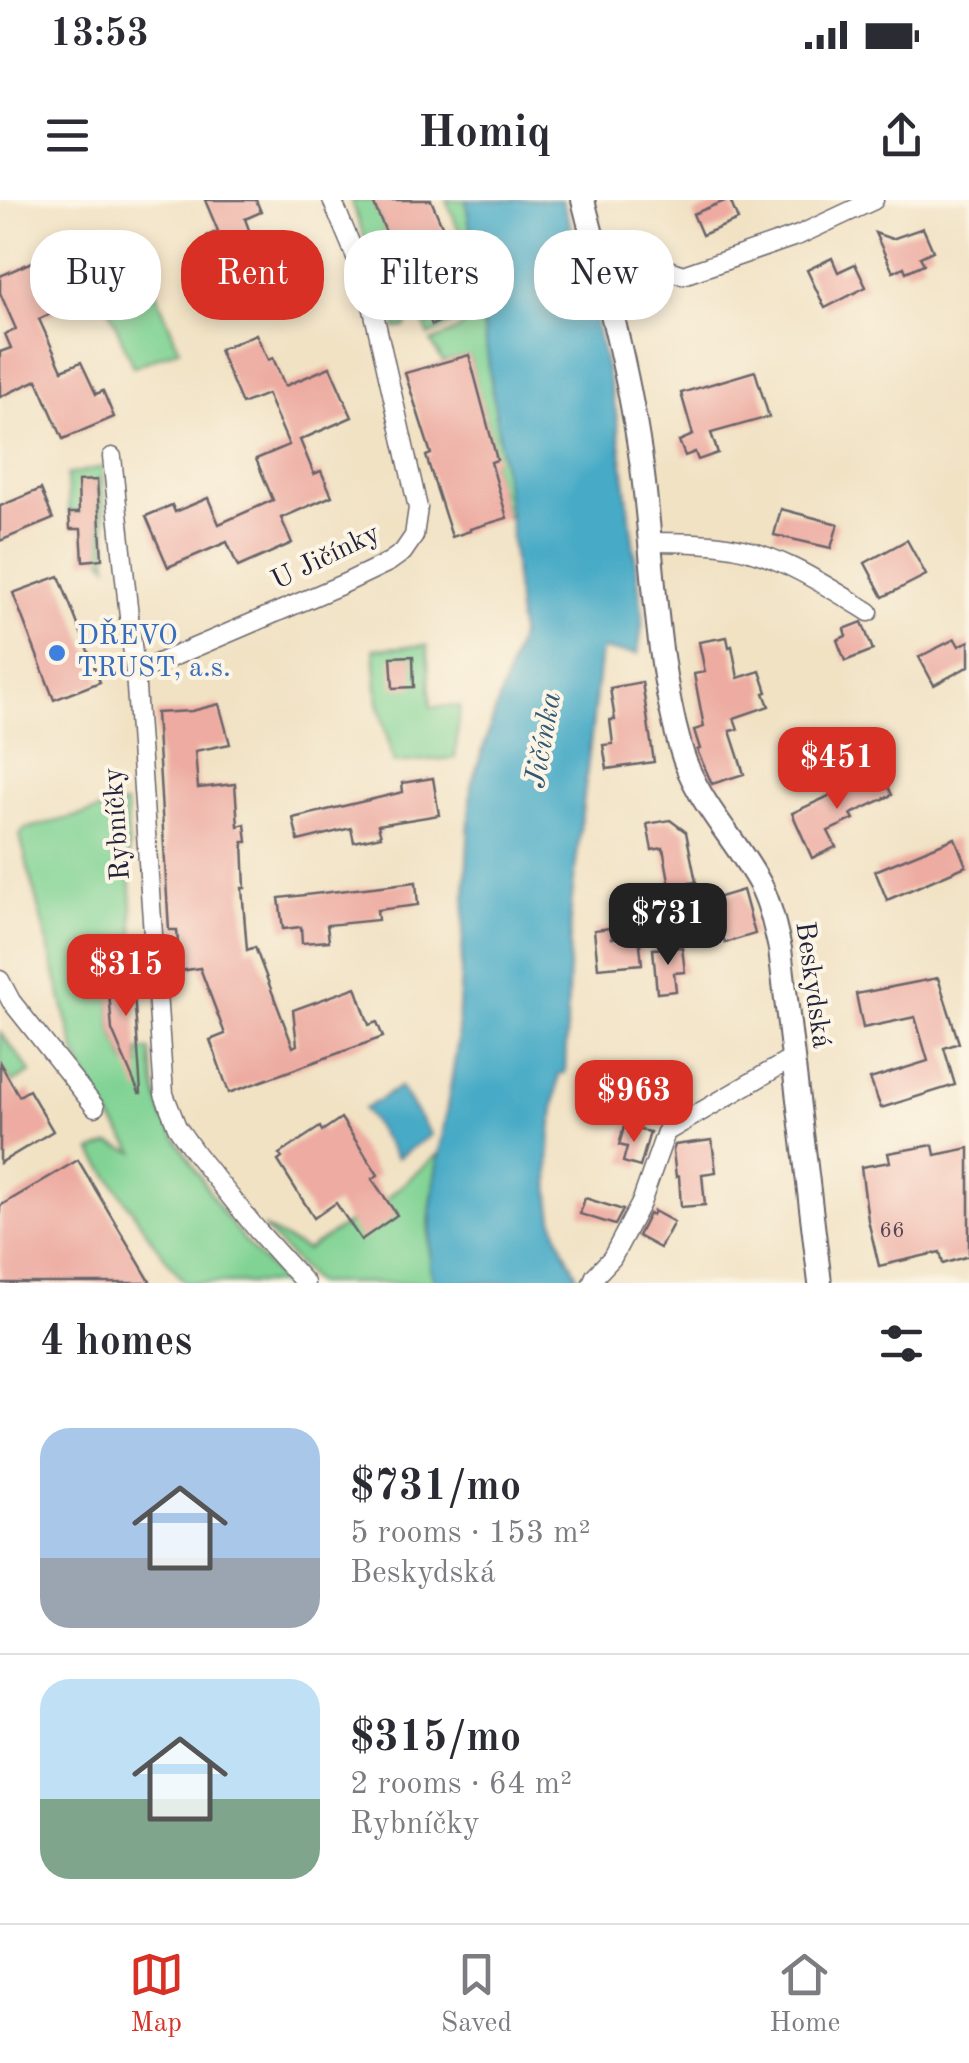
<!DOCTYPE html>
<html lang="en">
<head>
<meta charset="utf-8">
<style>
  body { margin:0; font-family:"Old Standard TT",serif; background:#f2f2f3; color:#2b2b33; height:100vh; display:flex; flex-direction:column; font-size:38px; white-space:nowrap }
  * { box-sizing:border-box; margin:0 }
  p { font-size:32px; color:#7c7c81 }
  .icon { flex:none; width:55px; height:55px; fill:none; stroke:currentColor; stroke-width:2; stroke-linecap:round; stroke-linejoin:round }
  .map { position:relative; height:1083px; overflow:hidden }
  .sheet { display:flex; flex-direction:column; background:#fff; flex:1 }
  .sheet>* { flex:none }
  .guide { position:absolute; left:30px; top:30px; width:910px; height:90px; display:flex; gap:20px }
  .price { position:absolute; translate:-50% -85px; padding:0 22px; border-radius:20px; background:#d93025; color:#fff; font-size:32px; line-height:65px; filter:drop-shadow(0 2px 5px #0008) }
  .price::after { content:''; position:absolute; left:50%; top:60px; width:30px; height:22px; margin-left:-15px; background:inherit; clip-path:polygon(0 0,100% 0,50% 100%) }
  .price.current { background:#222; color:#fff }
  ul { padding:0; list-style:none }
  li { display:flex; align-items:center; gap:30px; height:250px; padding:0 40px }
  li+li { border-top:2px solid #e1e1e2 }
  li span { display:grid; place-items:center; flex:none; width:280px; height:200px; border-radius:30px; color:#555 }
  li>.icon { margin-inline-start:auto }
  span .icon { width:120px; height:120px; fill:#fffc; stroke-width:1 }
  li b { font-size:42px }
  h2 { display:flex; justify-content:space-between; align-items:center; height:120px; padding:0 40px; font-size:42px }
  .tag { padding:0 35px; border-radius:40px; background:#fff; box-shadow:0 5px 15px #0003; font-size:35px; line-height:90px }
  .tag.current { background:#d93025; color:#fff }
  .status { display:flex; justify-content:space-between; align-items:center; height:70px; padding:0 50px; background:#fff; direction:ltr }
  .status svg { height:28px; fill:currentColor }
  header { display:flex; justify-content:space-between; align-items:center; height:130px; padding:0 40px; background:#fff; font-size:45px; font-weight:700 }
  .tabs { display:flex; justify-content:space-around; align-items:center; height:140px; border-top:2px solid #e1e1e2; background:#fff; font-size:28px; color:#7c7c81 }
  .tabs a { display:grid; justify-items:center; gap:5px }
  .tabs .current { color:#d93025 }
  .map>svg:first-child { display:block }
</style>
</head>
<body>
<div class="status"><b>13:53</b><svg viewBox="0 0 49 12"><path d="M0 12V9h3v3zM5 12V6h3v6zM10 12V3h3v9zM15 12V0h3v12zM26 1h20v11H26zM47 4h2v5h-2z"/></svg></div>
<header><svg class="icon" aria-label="menu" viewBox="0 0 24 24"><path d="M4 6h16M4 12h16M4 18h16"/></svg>Homiq<svg class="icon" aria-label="share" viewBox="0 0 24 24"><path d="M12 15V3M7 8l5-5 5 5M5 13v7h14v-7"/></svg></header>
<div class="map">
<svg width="969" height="1083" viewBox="0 0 969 1083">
  <rect width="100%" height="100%" fill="#fcf5e5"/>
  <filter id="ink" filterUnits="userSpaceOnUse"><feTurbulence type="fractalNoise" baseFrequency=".01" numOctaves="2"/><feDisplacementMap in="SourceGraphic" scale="20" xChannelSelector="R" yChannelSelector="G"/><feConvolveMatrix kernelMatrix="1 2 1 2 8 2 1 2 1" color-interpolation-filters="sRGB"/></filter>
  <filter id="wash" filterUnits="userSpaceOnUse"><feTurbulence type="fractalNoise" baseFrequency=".0048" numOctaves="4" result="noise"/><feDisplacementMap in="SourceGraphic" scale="40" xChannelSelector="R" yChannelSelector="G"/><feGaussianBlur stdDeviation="2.25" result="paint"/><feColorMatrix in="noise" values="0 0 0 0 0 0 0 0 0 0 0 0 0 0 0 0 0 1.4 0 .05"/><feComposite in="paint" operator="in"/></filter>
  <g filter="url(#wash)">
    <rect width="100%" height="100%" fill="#f1e2c4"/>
    <g fill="#81d394" stroke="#527a68" stroke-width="2.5">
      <polygon points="351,0 372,0 403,68 415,62 416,66 408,70 410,74 395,80 411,117 405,127 396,128"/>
      <path d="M 446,0 L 466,0 L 510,318 L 507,318 L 491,262 L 496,260 L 469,156 L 443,162 L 431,142 C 440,138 453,134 460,128 C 491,102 459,29 446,0 Z"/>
      <polygon points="455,52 460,56 464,111 458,121 429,136 419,112 427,105 429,109 425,111 431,125 455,114 441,79 449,75 442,58"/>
      <polygon points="144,63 179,149 133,167 98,81"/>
      <polygon points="102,267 108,365 102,359 97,281 80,313 69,313 67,275"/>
      <polygon points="427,445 431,507 460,506 455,558 394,563 378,502 374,449"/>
      <polygon points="126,604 135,759 113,765 116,790 109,791 112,830 127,865 139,865 139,850 150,850 156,891 164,919 222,1012 246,1043 283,1083 185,1083 154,1043 92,951 110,944 135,952 99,902 76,855 20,636 24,629"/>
      <polygon points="0,832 31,872 12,883 2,867 0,867"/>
      <path d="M 439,953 C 432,994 422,1043 435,1083 L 315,1083 L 263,1027 L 306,1050 L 386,999 Z"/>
    </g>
    <g fill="#46aac6" stroke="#346680" stroke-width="2.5">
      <path d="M 466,0 L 562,0 L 578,46 L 616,212 L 643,418 L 638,454 L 601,450 L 571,707 L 565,873 L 559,874 C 552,920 544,971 553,1017 C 557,1039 571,1062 580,1083 L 435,1083 L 430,1068 L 431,1005 L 457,846 L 471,586 L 520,436 L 510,318 Z"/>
      <polygon points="400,887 431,935 397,958 364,909"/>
    </g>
    <g id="blocks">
      <g fill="#edaba1">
        <polygon points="205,0 256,0 261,12 245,19 269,84 235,99 207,36 218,31"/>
        <polygon points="372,0 431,0 451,47 439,52 450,76 441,79 456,114 432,125 407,66 402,69"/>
        <polygon points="727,0 730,0 738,20 702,35 693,14"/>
        <polygon points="923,28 933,51 920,57 924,64 906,72 904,67 893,72 875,33 892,39"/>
        <polygon points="57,51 79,101 39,119 62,170 81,162 96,194 103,191 114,217 63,239 37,180 0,197 0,152 11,148 5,134 16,129 0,93 0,76"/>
        <polygon points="832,58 838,72 855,64 866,87 825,108 807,70"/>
        <polygon points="256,134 268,160 273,158 285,186 330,167 352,217 300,240 314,274 321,271 332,296 281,318 292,343 238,367 227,342 168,367 146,316 172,305 175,312 208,298 219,324 273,300 256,259 289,245 267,194 242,204 219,150"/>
        <polygon points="469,155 497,260 491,262 507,318 470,329 470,331 452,337 426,256 431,254 405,173"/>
        <polygon points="755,171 769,217 711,233 718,253 698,260 695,252 685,256 679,241 693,235 681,193"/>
        <polygon points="97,280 102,359 83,361 81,329 70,329 69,313 79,313 78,281"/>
        <polygon points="41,289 53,319 0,341 0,306"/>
        <polygon points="781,309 838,324 831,348 774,335"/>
        <polygon points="907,340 926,375 883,397 865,363"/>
        <polygon points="59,376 100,482 54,500 13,393"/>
        <polygon points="862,422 873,450 845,461 837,440 846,436 844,429"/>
        <polygon points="727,437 729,447 732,446 738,478 760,471 767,492 764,493 769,506 734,518 738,529 730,531 744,574 712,584 697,550 700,549 694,530 704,527 694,474 705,472 699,442"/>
        <polygon points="955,439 959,446 969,441 969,466 934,485 919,457"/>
        <polygon points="413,456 414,487 393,488 391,457"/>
        <polygon points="642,482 654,562 607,569 603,545 613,544 610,520 615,520 610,488"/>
        <polygon points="219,504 230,544 195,551 198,588 235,584 238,626 245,624 247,642 243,642 245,688 242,688 247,750 255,747 293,847 297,845 293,810 356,787 369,825 377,822 383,837 229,893 210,840 225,834 200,768 180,771 177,730 169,730 156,513 192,511"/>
        <polygon points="881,572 892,595 851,614 854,619 828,631 836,647 812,658 792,613"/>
        <polygon points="433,578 439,615 378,625 381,636 354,642 351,628 298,641 293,618 403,592 402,583"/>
        <polygon points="670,620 686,632 696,682 670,686 663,648 652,650 647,624"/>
        <polygon points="955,638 966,666 887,700 875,671"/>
        <polygon points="416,682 418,705 377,710 378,720 327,725 329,741 302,743 301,727 283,729 279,698"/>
        <polygon points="743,690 755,734 725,743 713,699"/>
        <polygon points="611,728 612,738 639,735 642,764 598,768 594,730"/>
        <polygon points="682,747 685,772 674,773 676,791 657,793 653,749"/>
        <polygon points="132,764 141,893 139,893 112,830 109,791 116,790 114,766"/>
        <polygon points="938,778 959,843 944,848 955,885 881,908 870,879 928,861 915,817 863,828 856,794"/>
        <polygon points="0,863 19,896 29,890 53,931 0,963"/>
        <polygon points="622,871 651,872 651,901 623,901"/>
        <polygon points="341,918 378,975 372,979 397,1015 361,1040 336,1003 314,1018 278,961 282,958 279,954 320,927 322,931"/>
        <polygon points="624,927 650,932 640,967 623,962 627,947 619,945"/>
        <polygon points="712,940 716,972 702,974 705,1005 681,1007 679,976 676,977 673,951 675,945"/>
        <polygon points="933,945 935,955 969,948 969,1056 943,1064 940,1052 879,1066 868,1020 861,967 890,962 888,953"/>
        <polygon points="78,960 151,1083 0,1083 0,1006"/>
        <polygon points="585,998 623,1010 615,1025 580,1014"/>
        <polygon points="654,1011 674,1022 660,1048 638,1036 649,1014 652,1015"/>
      </g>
    </g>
  </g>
  <g filter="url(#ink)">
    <use href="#blocks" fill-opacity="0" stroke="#6a656b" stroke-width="2.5"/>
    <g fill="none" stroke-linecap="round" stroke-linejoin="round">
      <defs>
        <g id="street">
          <polyline points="599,62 632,57 683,75 799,35 874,0"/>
          <polyline points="112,257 135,473 164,894 177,927 196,954 258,1031 305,1083"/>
          <path d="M 649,342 C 672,342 696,342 720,345 C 774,351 824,384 869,412"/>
          <polyline points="135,473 343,384 389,362 403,352 414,336 418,308 367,83 332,0"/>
          <polyline points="0,780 11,801 95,907"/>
          <polyline points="592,1083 595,1076 612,1058 641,1003 666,932 793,858"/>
        </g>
        <path id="secondary" d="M 583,0 C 606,89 630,177 642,267 C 654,359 655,457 680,546 C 695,601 734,636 760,684 C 770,703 775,727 780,749 L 820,1083"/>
      </defs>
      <use href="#street" stroke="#6a656b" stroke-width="21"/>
      <use href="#secondary" stroke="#6a656b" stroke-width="26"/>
      <use href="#street" stroke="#fff" stroke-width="18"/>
      <use href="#secondary" stroke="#fff" stroke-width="22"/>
    </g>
  </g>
  <circle fill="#3f7fe0" stroke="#fcf5e5" stroke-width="4" cx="57" cy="453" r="10"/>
  <g text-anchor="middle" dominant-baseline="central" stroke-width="8" stroke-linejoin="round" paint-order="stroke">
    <g font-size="22" fill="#554454">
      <text x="892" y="1031">66</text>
    </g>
    <g font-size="28" fill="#22223b" stroke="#fcf5e5">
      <text transform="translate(326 358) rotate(-26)">U Jičínky</text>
      <text transform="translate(118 624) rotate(-94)">Rybníčky</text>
      <text transform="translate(812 785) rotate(82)">Beskydská</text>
    </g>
    <g font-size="28" fill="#366cbe" stroke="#fcf5e5" text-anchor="start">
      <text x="77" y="437">DŘEVO<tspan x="77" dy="32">TRUST, a.s.</tspan></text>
    </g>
    <g font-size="30" font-style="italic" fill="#305873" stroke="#fcf5e5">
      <text transform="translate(544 540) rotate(-80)">Jičínka</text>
    </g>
  </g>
</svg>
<b class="price" style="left:837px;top:612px">$451</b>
<b class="price current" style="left:668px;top:768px">$731</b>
<b class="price" style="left:126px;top:819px">$315</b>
<b class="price" style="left:634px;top:945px">$963</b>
<div class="guide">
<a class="tag">Buy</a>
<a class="tag current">Rent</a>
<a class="tag">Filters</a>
<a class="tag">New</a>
</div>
</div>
<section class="sheet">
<h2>4 homes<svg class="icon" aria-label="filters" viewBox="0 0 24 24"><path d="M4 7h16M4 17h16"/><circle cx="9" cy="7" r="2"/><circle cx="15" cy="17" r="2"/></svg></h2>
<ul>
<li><span style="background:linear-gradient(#a9c7e8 65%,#9aa5b1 0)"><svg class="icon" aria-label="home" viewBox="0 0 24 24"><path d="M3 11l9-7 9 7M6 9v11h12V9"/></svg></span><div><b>$731/mo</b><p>5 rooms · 153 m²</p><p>Beskydská</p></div></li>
<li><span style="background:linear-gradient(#bfe0f5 60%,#7fa58c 0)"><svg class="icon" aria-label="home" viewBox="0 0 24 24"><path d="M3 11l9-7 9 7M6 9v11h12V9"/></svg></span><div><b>$315/mo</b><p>2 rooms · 64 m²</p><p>Rybníčky</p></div></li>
</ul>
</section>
<nav class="tabs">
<a class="current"><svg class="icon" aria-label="map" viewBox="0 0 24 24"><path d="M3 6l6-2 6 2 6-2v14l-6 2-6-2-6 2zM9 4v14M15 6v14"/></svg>Map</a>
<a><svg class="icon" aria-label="saved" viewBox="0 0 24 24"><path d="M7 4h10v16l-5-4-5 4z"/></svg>Saved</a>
<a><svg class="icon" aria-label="home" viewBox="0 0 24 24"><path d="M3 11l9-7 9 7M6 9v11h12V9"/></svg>Home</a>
</nav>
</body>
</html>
